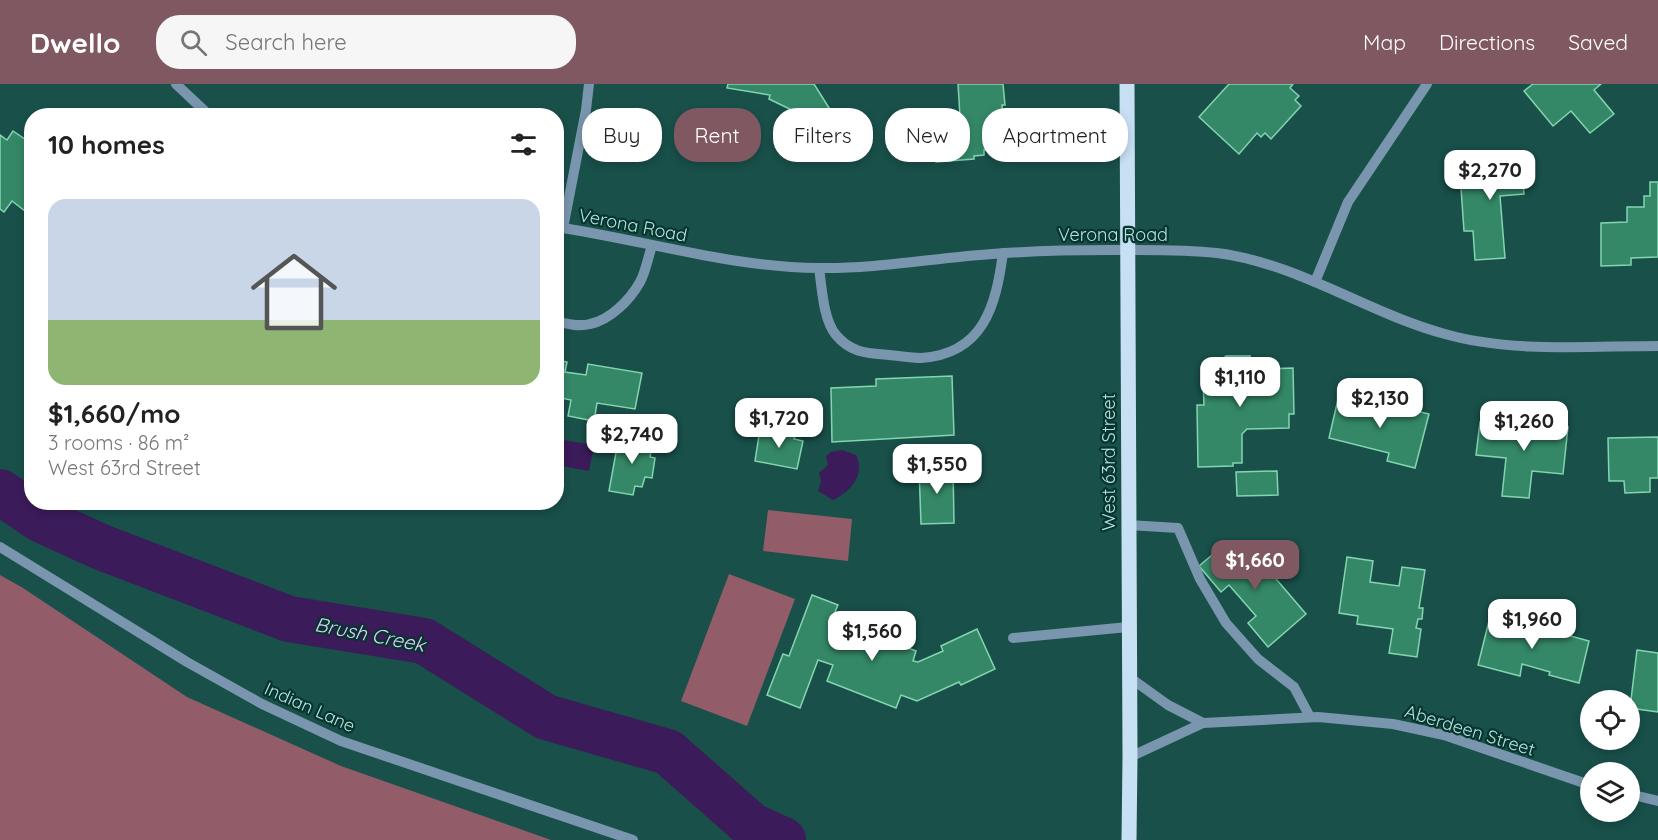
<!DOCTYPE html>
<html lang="en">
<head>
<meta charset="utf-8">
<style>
  body { margin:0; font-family:Quicksand,sans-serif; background:#f6f6f6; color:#222; height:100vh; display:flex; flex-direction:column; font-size:22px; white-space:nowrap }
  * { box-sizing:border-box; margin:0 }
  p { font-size:20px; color:#767676 }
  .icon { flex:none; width:33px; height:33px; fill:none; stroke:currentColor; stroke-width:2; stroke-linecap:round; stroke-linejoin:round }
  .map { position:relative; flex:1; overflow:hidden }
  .sheet { position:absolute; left:24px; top:24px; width:540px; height:402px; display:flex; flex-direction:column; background:#fff; border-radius:24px; box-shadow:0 3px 9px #0003 }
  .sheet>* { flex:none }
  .hud { position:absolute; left:582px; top:24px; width:570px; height:54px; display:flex; gap:12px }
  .controls { position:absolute; left:1580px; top:606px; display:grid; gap:12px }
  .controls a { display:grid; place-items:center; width:60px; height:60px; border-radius:50%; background:#fff; box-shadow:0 3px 9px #0003; font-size:30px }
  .price { position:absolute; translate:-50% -51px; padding:0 14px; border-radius:12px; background:#fff; color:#222; font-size:20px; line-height:39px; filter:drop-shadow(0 2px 3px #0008) }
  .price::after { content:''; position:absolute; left:50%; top:36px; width:18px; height:14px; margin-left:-9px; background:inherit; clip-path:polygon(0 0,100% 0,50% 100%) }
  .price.active { background:#805861; color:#fff }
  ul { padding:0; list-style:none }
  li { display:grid; align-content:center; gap:12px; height:318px; padding:0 24px }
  li span { display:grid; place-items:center; height:186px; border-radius:18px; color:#555 }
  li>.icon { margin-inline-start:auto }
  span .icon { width:108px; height:108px; fill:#fffc; stroke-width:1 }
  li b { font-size:26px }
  h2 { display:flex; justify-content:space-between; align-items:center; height:72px; padding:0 24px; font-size:26px }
  .tag { padding:0 21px; border-radius:24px; background:#fff; box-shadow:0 3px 9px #0003; font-size:21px; line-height:54px }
  .tag.active { background:#805861; color:#fff }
  header { display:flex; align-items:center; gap:36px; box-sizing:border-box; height:84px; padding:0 30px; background:#805861; color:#fff }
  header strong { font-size:28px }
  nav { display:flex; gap:33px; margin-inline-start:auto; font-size:21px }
  .search { width:420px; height:54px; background:#f6f6f6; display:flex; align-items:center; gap:15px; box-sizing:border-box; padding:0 21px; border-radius:24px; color:#767676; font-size:22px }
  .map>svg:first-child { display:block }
</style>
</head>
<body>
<header>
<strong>Dwello</strong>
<div class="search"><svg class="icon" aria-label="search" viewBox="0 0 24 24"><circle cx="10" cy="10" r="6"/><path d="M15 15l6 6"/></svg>Search here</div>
<nav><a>Map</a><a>Directions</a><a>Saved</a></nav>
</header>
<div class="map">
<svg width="1658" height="756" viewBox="0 0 1658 756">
  <rect width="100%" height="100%" fill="#19504a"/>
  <g fill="#925c69">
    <polygon points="768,426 852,435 848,477 763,467"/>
    <polygon points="729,490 795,515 747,642 681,617"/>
    <polygon points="0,491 23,504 187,613 341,682 551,756 0,756"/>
  </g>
  <g fill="#3b1b5a">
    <polygon points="556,355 594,361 589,387 557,381"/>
    <path d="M 842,366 L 856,371 C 866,391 850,408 833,416 L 818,407 L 821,397 L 819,389 L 828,381 L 826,372 L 831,368 Z"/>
  </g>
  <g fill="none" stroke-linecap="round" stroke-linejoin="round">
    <polyline stroke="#3b1b5a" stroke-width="46" points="0,408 40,435 101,463 289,535 424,557 546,633 668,668 752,742 783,756"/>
  </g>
  <g fill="#348867" stroke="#83d5b0" stroke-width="1.5">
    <polygon points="728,0 814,0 843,46 820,57 800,25 798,29 769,15 770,11 727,4"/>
    <polygon points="958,0 1003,0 1005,21 1002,21 1003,35 1009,35 1011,64 984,66 984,71 974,72 974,75 936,78 933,34 960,32"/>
    <polygon points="1229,0 1293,0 1290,4 1299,12 1295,16 1301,22 1271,55 1265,49 1261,53 1257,49 1239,70 1199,33"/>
    <polygon points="1533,0 1601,0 1594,6 1614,30 1590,49 1571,27 1553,42 1524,7"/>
    <polygon points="13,47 32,60 32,140 27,136 30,131 12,117 4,128 0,125 0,51 7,56"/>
    <polygon points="1521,70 1524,110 1500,112 1505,174 1475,176 1473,147 1464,147 1461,104 1469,103 1467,74"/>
    <polygon points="1650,98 1658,98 1658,173 1631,174 1631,181 1601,182 1601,139 1627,138 1627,123 1644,123 1644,112 1650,112"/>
    <polygon points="1226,272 1250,272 1249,275 1256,275 1257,285 1293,284 1294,330 1289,330 1289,344 1247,345 1242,350 1242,379 1233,379 1233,382 1198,383 1197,321 1204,321 1203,296"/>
    <polygon points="556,276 567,278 565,288 586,291 588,280 642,289 635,325 597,319 594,337 568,332 571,316 556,313"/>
    <polygon points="952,292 954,351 832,358 831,304 876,302 876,295"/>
    <polygon points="1339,311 1379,321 1379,324 1394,328 1396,322 1429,330 1415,384 1387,377 1389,369 1329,354"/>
    <polygon points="1508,337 1568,343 1563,390 1532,387 1529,414 1502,412 1506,374 1476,371 1480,338 1507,341"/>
    <polygon points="760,345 795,351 794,355 803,357 797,385 755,377"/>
    <polygon points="619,352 653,358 650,373 655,374 652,394 645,393 642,403 635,402 633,411 609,407"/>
    <polygon points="1658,353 1658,394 1650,394 1650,408 1625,409 1624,397 1609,397 1608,354"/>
    <polygon points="953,383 954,439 921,440 919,384"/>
    <polygon points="1277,387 1278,411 1237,412 1236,388"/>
    <polygon points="1225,460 1235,472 1247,461 1306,530 1268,563 1248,539 1256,532 1229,501 1221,508 1199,482"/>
    <polygon points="1347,473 1373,477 1370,498 1399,502 1402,483 1425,486 1419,524 1423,524 1422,535 1418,535 1416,544 1421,545 1417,573 1389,569 1393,545 1357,540 1358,532 1339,529"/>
    <polygon points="812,511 838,521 829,542 845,548 848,541 916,567 913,577 918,578 943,567 941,562 977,545 995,585 961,601 959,598 917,617 901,611 896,624 827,597 833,581 818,576 800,624 767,611 783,570 789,572"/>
    <polygon points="1490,533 1526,542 1528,535 1547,540 1545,545 1589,557 1579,599 1549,591 1550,588 1522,580 1520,592 1478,581"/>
    <polygon points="1637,566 1658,569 1658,628 1630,624"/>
  </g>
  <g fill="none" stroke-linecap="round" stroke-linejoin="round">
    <g stroke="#7996ae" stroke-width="10">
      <polyline points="176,0 210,32"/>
      <path d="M 556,143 C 644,156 729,183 818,184 C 876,185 934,174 992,170 C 1031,167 1071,166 1110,166 C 1146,166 1182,165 1217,169 C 1298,179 1367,229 1445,250 C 1511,269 1589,262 1658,262"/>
      <polyline points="563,144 586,26 589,0"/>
      <path d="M 819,184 C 822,204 823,235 836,251 C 851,269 867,269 889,271 C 900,272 911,274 921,274 C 984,270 996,221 1003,169"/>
      <polyline points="1315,198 1348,118 1427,0"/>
      <path d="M 556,237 C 567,240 579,243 590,240 C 610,236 630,216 640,198 C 646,187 648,173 652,162"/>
      <polyline points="1128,441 1178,444 1200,495 1226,539 1258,575 1294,603 1310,633"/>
      <polyline points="0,463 187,578 262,620 341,657 633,756"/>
      <polyline points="1013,554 1128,543"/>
      <polyline points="1129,593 1168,621 1203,639"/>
      <polyline points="1130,673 1203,639 1318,633 1393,640 1444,651 1590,701"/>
      <polyline points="1629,710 1658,717"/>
    </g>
    <polyline stroke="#c8e0f4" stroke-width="15" points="1127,0 1130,673 1129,756"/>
  </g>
  <g text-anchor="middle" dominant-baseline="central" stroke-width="4.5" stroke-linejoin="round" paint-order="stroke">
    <g font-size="18" fill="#b6e4dc" stroke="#06342f">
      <text transform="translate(633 141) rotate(11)">Verona Road</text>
      <text x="1113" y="150">Verona Road</text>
      <text transform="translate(1108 378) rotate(-90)">West 63rd Street</text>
      <text transform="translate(310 623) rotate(24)">Indian Lane</text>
      <text transform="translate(1470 646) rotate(17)">Aberdeen Street</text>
    </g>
    <g font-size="20" font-style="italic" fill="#e0d0f7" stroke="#06342f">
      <text transform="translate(370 550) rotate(11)">Brush Creek</text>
    </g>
  </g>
</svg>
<div class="controls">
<a><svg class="icon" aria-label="locate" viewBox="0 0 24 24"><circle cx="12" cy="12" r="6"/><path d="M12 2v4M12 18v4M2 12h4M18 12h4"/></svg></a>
<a><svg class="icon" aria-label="layers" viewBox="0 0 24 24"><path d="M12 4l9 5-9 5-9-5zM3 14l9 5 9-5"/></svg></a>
</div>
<b class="price" style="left:1490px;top:117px">$2,270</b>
<b class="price" style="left:1240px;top:324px">$1,110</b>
<b class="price" style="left:1380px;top:345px">$2,130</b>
<b class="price" style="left:779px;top:365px">$1,720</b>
<b class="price" style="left:1524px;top:368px">$1,260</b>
<b class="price" style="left:632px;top:381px">$2,740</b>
<b class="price" style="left:937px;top:411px">$1,550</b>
<b class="price active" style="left:1255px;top:507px">$1,660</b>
<b class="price" style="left:1532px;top:566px">$1,960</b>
<b class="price" style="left:872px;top:578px">$1,560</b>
<div class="hud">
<a class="tag">Buy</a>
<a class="tag active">Rent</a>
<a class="tag">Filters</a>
<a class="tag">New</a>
<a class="tag">Apartment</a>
</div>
<section class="sheet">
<h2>10 homes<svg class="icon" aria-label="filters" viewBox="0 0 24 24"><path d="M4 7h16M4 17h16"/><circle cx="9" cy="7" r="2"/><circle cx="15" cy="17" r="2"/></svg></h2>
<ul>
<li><span style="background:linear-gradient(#c9d6e8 65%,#8fb573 0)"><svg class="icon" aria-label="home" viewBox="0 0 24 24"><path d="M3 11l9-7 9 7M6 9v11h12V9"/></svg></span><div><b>$1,660/mo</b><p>3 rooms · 86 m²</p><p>West 63rd Street</p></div></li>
</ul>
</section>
</div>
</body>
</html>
